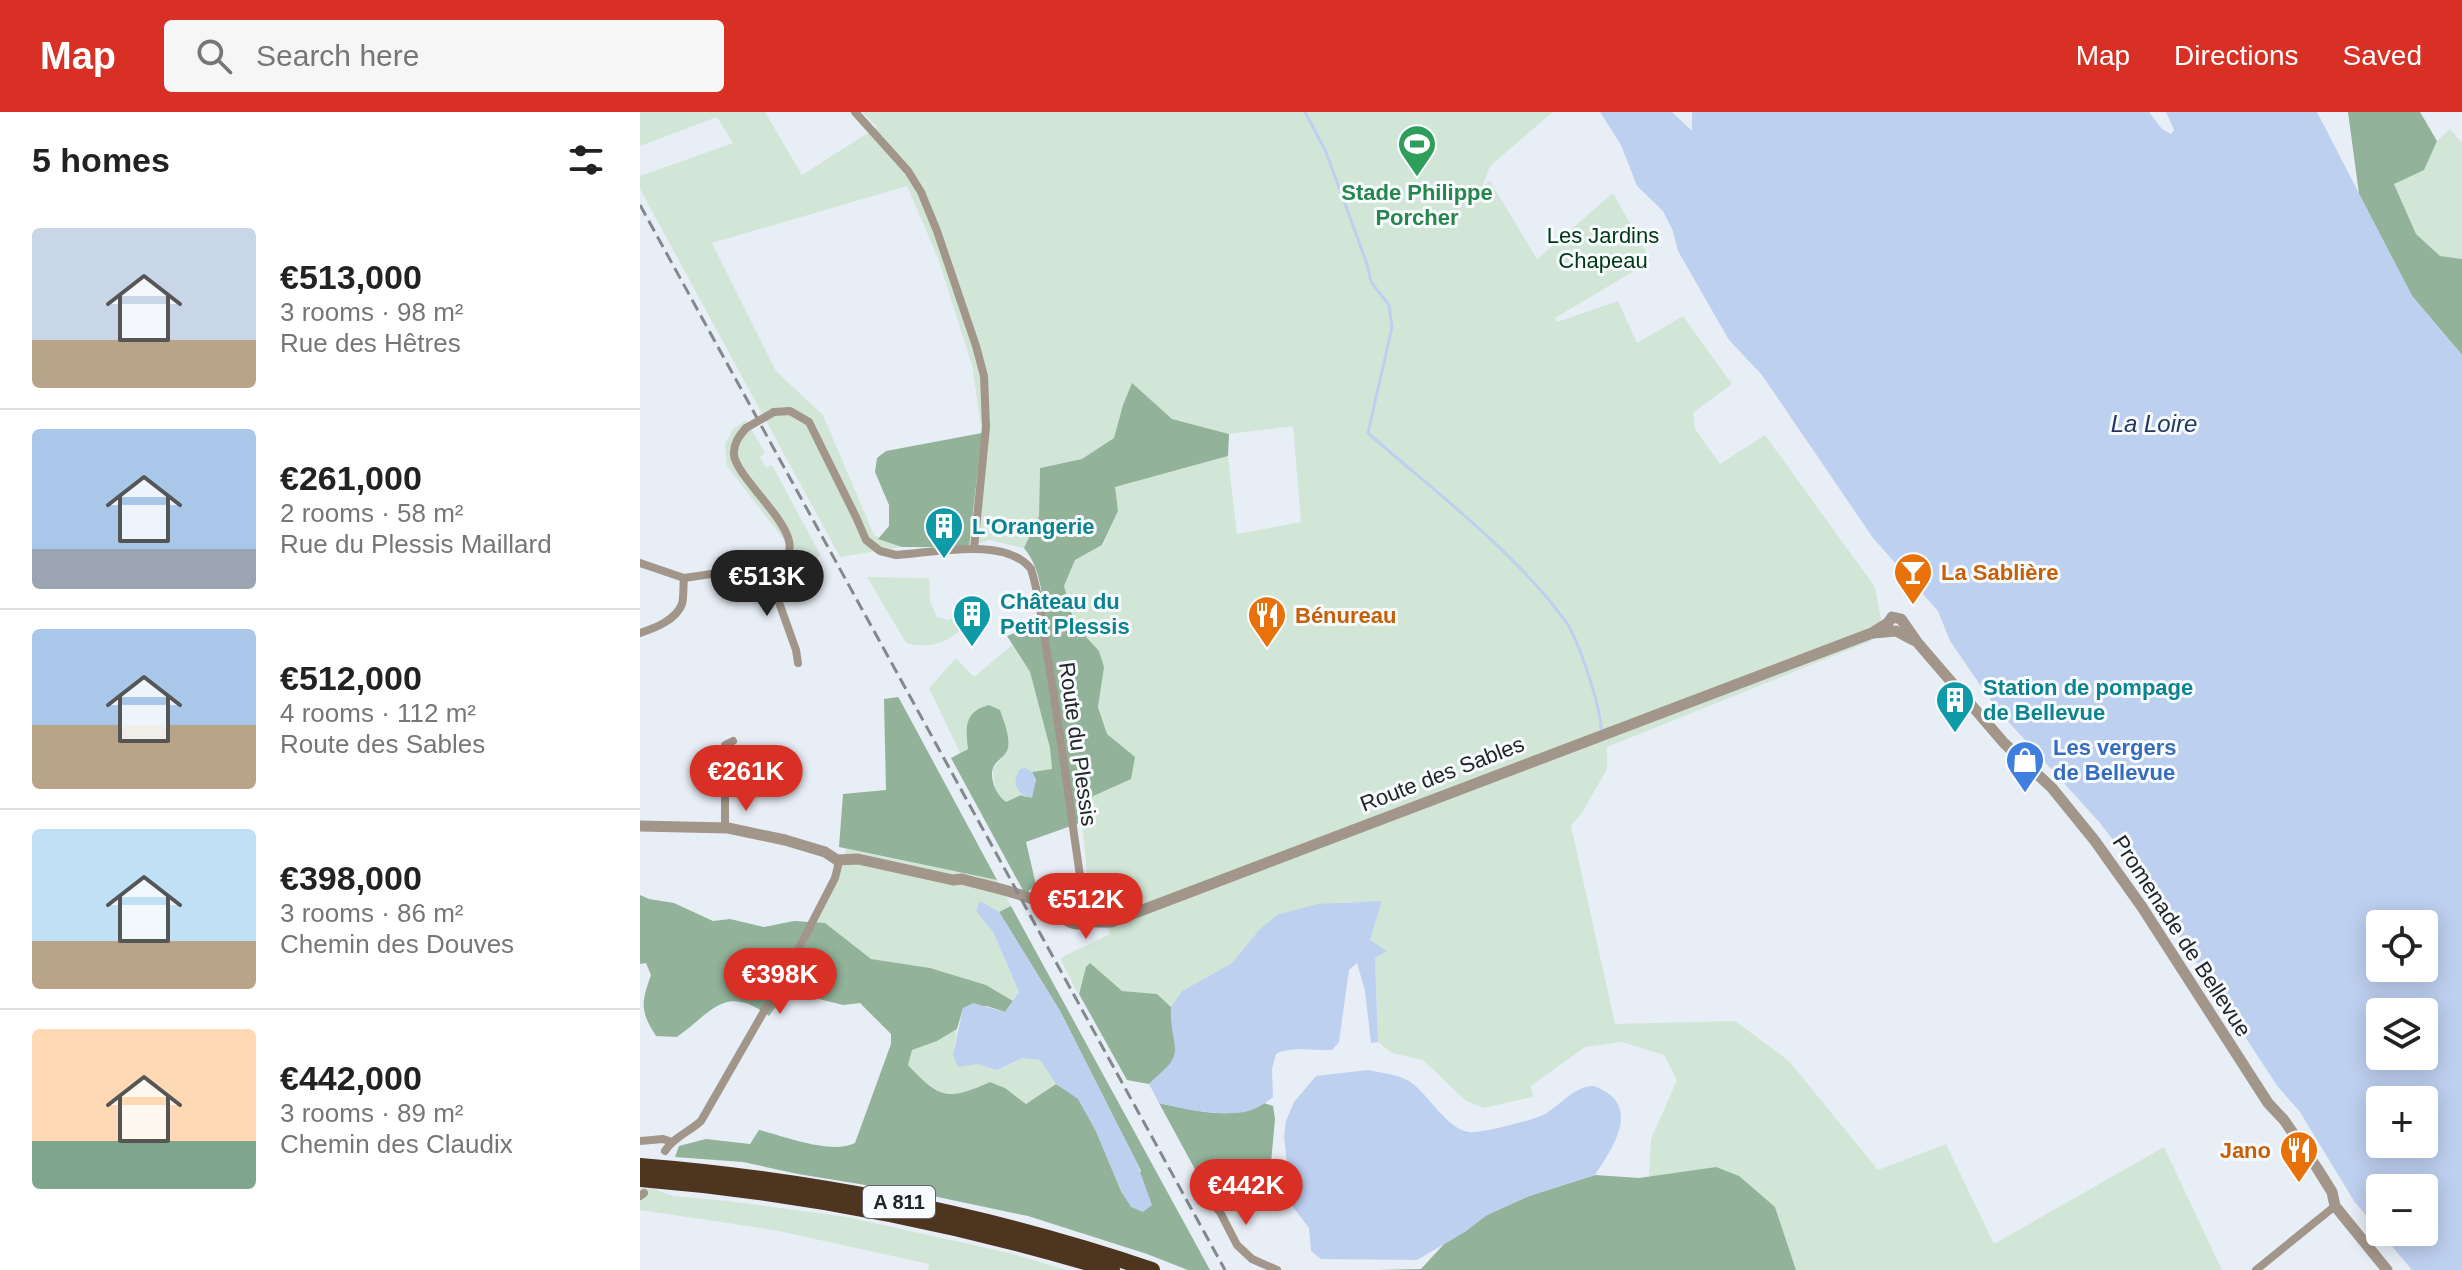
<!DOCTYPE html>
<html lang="en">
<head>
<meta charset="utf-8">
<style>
  body { margin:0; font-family:Arial,sans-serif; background:#f6f6f6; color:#222; height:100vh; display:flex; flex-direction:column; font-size:30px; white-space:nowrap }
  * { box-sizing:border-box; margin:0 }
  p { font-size:26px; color:#767676 }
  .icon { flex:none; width:44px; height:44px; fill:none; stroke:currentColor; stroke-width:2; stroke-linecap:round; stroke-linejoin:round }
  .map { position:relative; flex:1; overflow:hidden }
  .panel { display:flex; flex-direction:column; background:#fff; width:640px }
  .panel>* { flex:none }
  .fabs { position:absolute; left:1726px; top:798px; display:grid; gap:16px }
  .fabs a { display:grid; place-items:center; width:72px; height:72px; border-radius:8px; background:#fff; box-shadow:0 4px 20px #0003; font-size:40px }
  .price { position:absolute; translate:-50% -68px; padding:0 18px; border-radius:28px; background:#d93025; color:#fff; font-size:26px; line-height:52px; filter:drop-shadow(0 2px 4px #0008) }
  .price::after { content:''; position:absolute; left:50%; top:48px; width:24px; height:18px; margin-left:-12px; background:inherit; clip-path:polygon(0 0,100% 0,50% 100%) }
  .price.on { background:#222; color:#fff }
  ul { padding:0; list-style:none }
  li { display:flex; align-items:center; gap:24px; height:200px; padding:0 32px }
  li+li { border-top:2px solid #e0e0e0 }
  li span { display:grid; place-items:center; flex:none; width:224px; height:160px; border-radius:8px; color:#555 }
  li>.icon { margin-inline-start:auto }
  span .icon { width:96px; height:96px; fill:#fffc; stroke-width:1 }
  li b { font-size:34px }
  h2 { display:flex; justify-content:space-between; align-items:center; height:96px; padding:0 32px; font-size:34px }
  header { display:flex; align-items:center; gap:48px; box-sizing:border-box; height:112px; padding:0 40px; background:#d93025; color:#fff }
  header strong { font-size:38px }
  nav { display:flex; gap:44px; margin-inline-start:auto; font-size:28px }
  .search { width:560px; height:72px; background:#f6f6f6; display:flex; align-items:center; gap:20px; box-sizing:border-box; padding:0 28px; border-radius:8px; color:#767676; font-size:30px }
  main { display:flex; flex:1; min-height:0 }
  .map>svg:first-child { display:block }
</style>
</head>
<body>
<header>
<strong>Map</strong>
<div class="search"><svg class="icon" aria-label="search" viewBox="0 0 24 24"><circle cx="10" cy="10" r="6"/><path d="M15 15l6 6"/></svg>Search here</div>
<nav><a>Map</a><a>Directions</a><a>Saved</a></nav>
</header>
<main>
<section class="panel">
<h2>5 homes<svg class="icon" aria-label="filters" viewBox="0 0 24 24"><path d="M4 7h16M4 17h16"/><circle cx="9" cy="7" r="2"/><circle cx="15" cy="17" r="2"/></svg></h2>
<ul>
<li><span style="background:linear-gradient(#c9d6e8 70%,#b9a48a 0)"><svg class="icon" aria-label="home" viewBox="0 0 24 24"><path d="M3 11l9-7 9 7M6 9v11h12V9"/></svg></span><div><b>€513,000</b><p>3 rooms · 98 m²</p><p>Rue des Hêtres</p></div></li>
<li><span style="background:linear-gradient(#a9c7e8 75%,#9aa5b1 0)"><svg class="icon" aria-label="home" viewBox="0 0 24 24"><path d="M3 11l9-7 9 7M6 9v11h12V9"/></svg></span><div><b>€261,000</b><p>2 rooms · 58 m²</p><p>Rue du Plessis Maillard</p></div></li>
<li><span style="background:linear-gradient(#a9c7e8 60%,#b9a48a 0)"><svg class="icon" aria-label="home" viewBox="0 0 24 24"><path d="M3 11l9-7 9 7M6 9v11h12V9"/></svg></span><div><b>€512,000</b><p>4 rooms · 112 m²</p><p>Route des Sables</p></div></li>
<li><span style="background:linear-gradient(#bfe0f5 70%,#b9a48a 0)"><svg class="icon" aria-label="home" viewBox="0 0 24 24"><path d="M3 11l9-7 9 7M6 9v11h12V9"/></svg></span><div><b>€398,000</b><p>3 rooms · 86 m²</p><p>Chemin des Douves</p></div></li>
<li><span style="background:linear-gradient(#ffd9b3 70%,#7fa58c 0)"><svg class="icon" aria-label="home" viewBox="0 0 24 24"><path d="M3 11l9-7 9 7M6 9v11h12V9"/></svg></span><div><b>€442,000</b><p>3 rooms · 89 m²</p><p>Chemin des Claudix</p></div></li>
</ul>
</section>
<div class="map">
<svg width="1822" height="1158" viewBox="0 0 1822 1158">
  <rect width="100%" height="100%" fill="#e8eef6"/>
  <g fill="#d2e6d7">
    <polygon points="0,0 125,0 162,63 237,15 222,0 913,0 850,54 842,75 850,69 897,147 973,81 1011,149 915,206 917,210 978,189 997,231 1043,204 1092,272 1053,301 1055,317 1080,352 1125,323 1235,475 1241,507 1231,529 967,635 967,657 942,701 931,714 975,912 1095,909 1149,949 1238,1058 1306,1032 1354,1132 1524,1035 1582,1158 1156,1158 1135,1095 1076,1055 1009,1065 1011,1027 1037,968 1024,943 982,930 945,935 891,974 893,985 844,996 826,989 783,948 752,941 738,930 735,846 730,828 742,790 704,790 694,792 677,792 619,818 592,851 542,879 531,895 517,882 482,879 446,855 438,882 420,846 470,822 461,796 450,792 440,690 490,667 467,622 458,594 464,555 459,539 435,513 424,474 435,448 463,433 478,399 474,375 588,344 597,422 661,410 653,314 589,322 532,307 492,272 483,293 474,326 442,347 400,356 399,404 384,436 349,428 329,435 342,321 332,253 298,146 267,74 72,131 136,259 183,303 234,423 262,435 200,445 0,77 0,64 93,31 77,5 0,34"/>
    <polygon points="1810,17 1822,31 1822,147 1800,144 1776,122 1754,71 1783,58 1797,29"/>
    <polygon points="106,308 125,341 120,345 126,356 132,353 181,444 164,445 144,428 87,354 85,332 93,317"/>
    <path d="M 227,465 L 289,466 L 290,489 L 297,505 L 308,508 L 319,502 L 328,502 L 333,507 C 311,527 297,539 266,531 Z"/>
    <path d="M 372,533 L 390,560 L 410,636 L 412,658 L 392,660 L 386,656 L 376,677 L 381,683 L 366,691 C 355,682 353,670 353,656 L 364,644 L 326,622 L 328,637 L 320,641 L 289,576 L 316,546 L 334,565 Z"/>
    <polygon points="206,737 357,768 371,794 359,800 340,790 336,799 353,820 379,880 373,889 346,873 290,856 231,847 176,810 199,764"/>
    <path d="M 317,917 L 313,943 L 357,958 L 384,946 L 400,948 L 416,972 L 386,992 L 365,976 L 350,970 C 307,989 300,987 268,953 L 272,938 L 297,929 Z"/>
    <polygon points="0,1076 14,1077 33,1084 88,1089 207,1105 369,1141 427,1158 288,1158 289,1152 134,1118 0,1098"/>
  </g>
  <g fill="#92b29a">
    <polygon points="1708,0 1780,0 1797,29 1784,58 1754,72 1776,122 1800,144 1822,147 1822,243 1772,184 1719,82"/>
    <path d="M 492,271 L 532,307 L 589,322 L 588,344 L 475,375 L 478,399 L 462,433 L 435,448 L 424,474 L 435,513 L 459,539 L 464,555 L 458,595 L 467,622 L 495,645 L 491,667 L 440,690 L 442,710 L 386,730 L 396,773 L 385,782 L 311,646 L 328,637 C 325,615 325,599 349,593 L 360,598 C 364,610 370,623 368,636 C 366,645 356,648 353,656 C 349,667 357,684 366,690 L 381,683 L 386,685 L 396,668 L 392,660 L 412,657 L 410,636 L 390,560 L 367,524 L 405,509 C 402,483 401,457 384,436 L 399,404 L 400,356 L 442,347 L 474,326 L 483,293 Z"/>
    <polygon points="342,321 329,435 262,435 238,427 249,414 249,393 235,360 237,346 246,339"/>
    <polygon points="258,585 260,588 357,768 199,735 203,682 246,678 244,587"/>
    <path d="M 0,783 L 9,787 L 34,791 L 73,809 L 90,807 L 124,815 L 154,809 L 185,811 L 231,847 L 290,856 L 346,873 L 373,889 L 365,900 L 347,894 L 323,896 L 317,917 L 297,929 L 272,938 L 268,953 C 300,987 307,989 350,970 L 365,976 L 386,992 L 416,972 L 438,986 L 456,1019 L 482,1081 L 501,1059 L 420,899 L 359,800 L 371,794 L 570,1158 L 548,1158 L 507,1142 L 388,1104 L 293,1084 L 158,1062 L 103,1050 L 35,1045 L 39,1034 L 66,1027 L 110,1032 L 119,1018 C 144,1024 191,1043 215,1031 L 251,932 L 251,922 L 220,891 L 203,893 L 147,879 L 129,904 C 85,871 72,900 37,925 L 16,924 C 0,899 1,891 11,863 L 6,851 L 0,852 Z"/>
    <polygon points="450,851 482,879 517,882 531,895 536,938 533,950 509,972 487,968 439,882 446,855"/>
    <path d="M 519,991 C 550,998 597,1010 624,991 L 633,994 L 635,1007 L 631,1051 L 597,1068 L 583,1069 L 570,1077 L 563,1072 Z"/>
    <polygon points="1076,1055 1099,1064 1135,1095 1156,1158 739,1158 781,1157 804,1132 847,1103 889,1084 955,1063 999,1066"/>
  </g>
  <g fill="#bed0f0" fill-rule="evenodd">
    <path d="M 960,0 L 1032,0 L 1052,19 L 1052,0 L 1509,0 L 1522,17 L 1531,22 L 1534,18 L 1526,0 L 1677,0 L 1772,184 L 1822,243 L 1822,1158 L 1772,1158 L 1740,1120 L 1784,1120 L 1784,1076 L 1740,1076 L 1740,1120 L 1714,1089 L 1660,1000 L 1638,975 L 1490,750 L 1460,711 L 1356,596 L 1310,529 L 1298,499 L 1233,426 L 1122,263 L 1089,228 L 1038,139 L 1033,119 L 1023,99 L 997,74 L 981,33 ZM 1740,812 L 1784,812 L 1784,856 L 1740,856 ZM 1740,900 L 1784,900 L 1784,944 L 1740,944 ZM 1784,988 L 1784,1032 L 1740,1032 L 1740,988 Z"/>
    <path d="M 386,656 L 392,660 L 396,668 L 392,686 C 376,684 371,671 380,657 Z"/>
    <polygon points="340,789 359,800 420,899 496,1049 512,1093 503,1100 491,1095 482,1081 456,1019 438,987 416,972 400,948 383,946 357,958 338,952 318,955 313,943 323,896 333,891 365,900 379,880 353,820 336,799"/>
    <path d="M 742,789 L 730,828 L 747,839 L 735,846 L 738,930 L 731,931 L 725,879 L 717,851 L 709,858 L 699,930 L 692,938 C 674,939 652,934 636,942 L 632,957 L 633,985 C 628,989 622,994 616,996 C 592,1008 545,997 519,991 L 509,972 C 551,937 529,939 531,895 L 542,879 L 592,851 L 619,818 L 637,803 L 677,792 Z"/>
    <path d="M 728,958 C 741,961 757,962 769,969 C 789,982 805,1016 829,1020 C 840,1022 894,1008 905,1002 C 919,994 935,974 952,974 C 957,974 965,979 969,982 C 997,1003 969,1041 955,1063 L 889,1084 L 847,1103 L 825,1120 L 777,1148 L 681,1147 L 671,1139 L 669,1116 L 647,1087 L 649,1066 L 644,1025 L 646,1009 L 654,990 L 676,964 Z"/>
  </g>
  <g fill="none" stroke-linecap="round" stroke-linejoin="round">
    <path stroke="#bed0f0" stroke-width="3" d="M 665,0 L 686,40 L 727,152 L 731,170 L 749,193 L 752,215 L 728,321 C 795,380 870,435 924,507 C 938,525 960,593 961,616"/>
    <g stroke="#a2958a" stroke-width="8">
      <polyline points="215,0 268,59 281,80 297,119 336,234 344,264 346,315 334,437"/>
      <path d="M 134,300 L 150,299 L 169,310 L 216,405 L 226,428 L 240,439 L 256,443 C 293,441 366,424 391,457 C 400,485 403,517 408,547 C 422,630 432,713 445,797 L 450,806"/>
      <path d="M 0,451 L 44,466 L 126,454 C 193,441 97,372 94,343 C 93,332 99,324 106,316"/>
      <polyline points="126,454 156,538 158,551"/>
      <path d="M 0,521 C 15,516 36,508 42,492 C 44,485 43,474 44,466"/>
      <polyline points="85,716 85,633 93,629"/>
      <polyline points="0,1029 23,1027 32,1030"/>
      <path d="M 25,1039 C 34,1025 49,1020 61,1009 L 146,861 L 195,766 L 198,754 L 197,748"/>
      <polyline points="0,1084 4,1081"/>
      <polyline points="567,1086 580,1100 597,1133 612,1147 637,1158"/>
      <polyline points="1616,1158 1695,1094"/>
    </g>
    <g stroke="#a2958a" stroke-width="11">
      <polyline points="1248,511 1252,505 1261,507 1277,530 1364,631 1412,676 1455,729 1502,795 1628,991 1644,1008 1677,1056 1692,1080 1695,1094 1747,1158"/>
      <polyline points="1233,521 1256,519 1273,528"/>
      <path d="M 0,714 L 88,716 L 145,728 L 185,740 L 197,748 L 218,747 L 313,768 L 322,767 C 346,774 393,783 412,797 C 421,803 427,812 439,812 C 446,812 446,810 450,806 L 456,810 L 471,810 L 1232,521 L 1248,511"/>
    </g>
    <g stroke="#4d351f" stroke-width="16">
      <path d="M 0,1054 C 174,1068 346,1102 512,1158"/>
      <path d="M 0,1067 C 161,1080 318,1111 472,1158"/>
    </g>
    <polyline stroke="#83888d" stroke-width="3" stroke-dasharray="12 6" stroke-linecap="butt" points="0,93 585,1158"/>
    <polyline stroke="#a2958a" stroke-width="8" points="106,316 134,300"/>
  </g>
  <defs>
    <symbol id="stadium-pin" viewBox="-11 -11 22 30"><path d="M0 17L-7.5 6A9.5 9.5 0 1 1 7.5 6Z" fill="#2e9e5b" stroke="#f8fbfe"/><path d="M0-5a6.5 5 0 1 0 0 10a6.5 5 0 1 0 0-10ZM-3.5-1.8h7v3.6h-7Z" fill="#fff"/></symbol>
    <symbol id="building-pin" viewBox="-11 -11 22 30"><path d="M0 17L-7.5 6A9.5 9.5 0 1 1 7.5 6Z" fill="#0f9aa8" stroke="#f8fbfe"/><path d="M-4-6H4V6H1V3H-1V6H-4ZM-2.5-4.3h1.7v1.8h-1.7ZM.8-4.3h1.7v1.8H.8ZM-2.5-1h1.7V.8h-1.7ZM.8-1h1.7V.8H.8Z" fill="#fff"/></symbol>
    <symbol id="bar-pin" viewBox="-11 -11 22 30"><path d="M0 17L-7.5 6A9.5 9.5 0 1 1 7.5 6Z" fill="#e8710a" stroke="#f8fbfe"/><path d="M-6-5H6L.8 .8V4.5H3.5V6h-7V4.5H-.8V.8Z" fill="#fff"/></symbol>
    <symbol id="restaurant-pin" viewBox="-11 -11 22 30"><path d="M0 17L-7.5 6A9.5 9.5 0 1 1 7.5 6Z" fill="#e8710a" stroke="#f8fbfe"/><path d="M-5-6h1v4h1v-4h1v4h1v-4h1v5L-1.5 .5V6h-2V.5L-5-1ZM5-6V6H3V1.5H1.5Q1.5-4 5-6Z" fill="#fff"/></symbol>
    <symbol id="shop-pin" viewBox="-11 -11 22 30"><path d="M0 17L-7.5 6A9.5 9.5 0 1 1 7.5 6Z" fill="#3f7fe0" stroke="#f8fbfe"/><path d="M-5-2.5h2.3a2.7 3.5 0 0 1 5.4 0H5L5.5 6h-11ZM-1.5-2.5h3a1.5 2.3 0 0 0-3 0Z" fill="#fff"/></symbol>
  </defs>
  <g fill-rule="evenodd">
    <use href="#stadium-pin" x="755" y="10" width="44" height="60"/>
    <use href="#building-pin" x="282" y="392" width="44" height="60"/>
    <use href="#bar-pin" x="1251" y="438" width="44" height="60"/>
    <use href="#building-pin" x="310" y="480" width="44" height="60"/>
    <use href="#restaurant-pin" x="605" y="481" width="44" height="60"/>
    <use href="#building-pin" x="1293" y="566" width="44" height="60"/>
    <use href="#shop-pin" x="1363" y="626" width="44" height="60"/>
    <use href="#restaurant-pin" x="1637" y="1016" width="44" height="60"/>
  </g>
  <g text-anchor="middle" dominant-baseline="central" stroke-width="6" stroke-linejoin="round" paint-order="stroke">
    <rect fill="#f8fbfe" stroke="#626568" stroke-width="2" x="223" y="1074" width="72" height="32" rx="6"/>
    <g font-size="20" font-weight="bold" fill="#222527">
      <text x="259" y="1090">A 811</text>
    </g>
    <g font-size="22" font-weight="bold" fill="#27864d" stroke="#f8fbfe">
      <text x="777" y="80">Stade Philippe<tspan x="777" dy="25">Porcher</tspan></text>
    </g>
    <g font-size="22" fill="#003718" stroke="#f8fbfe">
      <text x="963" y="123">Les Jardins<tspan x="963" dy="25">Chapeau</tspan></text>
    </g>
    <g font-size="22" font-weight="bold" fill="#0d838f" stroke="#f8fbfe" text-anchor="start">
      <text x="332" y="414">L'Orangerie</text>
      <text x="360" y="489">Château du<tspan x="360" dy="25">Petit Plessis</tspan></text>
      <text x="1343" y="575">Station de pompage<tspan x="1343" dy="25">de Bellevue</tspan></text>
    </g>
    <g font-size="22" font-weight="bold" fill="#c56008" stroke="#f8fbfe" text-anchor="start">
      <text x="1301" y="460">La Sablière</text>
      <text x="655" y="503">Bénureau</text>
      <text x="1631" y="1038" text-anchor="end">Jano</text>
    </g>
    <g font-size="22" fill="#222527" stroke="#f8fbfe">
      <text transform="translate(438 632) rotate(82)">Route du Plessis</text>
      <text transform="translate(802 662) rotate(-21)">Route des Sables</text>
      <text transform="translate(1542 824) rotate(57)">Promenade de Bellevue</text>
    </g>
    <g font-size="22" font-weight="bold" fill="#366cbe" stroke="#f8fbfe" text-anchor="start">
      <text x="1413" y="635">Les vergers<tspan x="1413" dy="25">de Bellevue</tspan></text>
    </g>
    <g font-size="24" font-style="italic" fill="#20365f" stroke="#f8fbfe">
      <text x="1514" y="311">La Loire</text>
    </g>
  </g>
</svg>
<div class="fabs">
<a><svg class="icon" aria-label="locate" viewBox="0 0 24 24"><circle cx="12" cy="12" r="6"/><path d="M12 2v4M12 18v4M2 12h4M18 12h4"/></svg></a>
<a><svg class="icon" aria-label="layers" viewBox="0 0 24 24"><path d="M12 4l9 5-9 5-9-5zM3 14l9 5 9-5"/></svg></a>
<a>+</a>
<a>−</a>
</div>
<b class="price on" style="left:127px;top:506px">€513K</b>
<b class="price" style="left:106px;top:701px">€261K</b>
<b class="price" style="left:446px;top:829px">€512K</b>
<b class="price" style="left:140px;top:904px">€398K</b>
<b class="price" style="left:606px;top:1115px">€442K</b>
</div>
</main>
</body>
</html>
